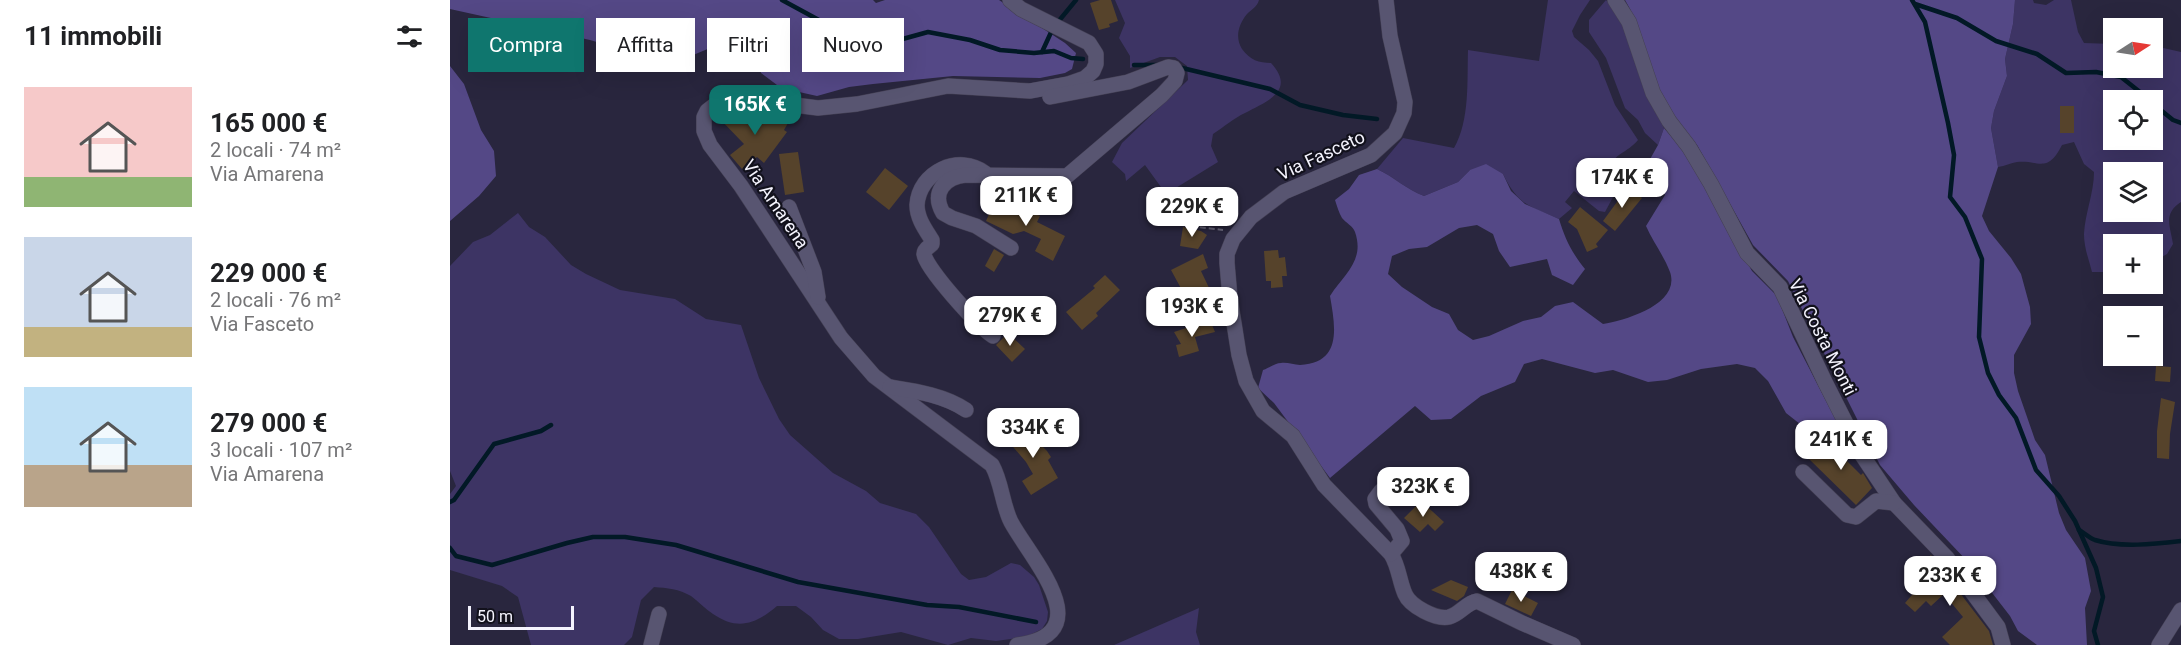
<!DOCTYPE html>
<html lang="it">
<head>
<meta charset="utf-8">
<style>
  body { margin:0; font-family:Roboto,sans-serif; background:#f6f6f6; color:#202124; height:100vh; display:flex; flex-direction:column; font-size:22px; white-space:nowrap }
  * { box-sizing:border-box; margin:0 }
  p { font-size:20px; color:#757577 }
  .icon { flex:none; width:33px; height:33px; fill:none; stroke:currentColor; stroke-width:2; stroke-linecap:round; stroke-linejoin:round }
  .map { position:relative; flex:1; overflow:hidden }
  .details { display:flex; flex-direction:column; background:#fff; width:450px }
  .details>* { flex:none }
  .top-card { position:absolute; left:18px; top:18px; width:570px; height:54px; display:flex; gap:12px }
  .needle { width:39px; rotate:78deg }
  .controls { position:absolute; left:1653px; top:18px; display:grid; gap:12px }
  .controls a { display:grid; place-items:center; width:60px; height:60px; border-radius:0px; background:#fff; box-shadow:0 6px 24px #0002; font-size:30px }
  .scale { position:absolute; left:18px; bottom:15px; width:106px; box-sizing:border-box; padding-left:6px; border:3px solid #f4f3fd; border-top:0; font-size:16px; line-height:21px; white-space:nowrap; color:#f4f3fd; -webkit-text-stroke:4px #12111c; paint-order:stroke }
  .price { position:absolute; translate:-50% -51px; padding:0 14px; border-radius:12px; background:#fff; color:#222; font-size:20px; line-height:39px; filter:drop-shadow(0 2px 3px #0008) }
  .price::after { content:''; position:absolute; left:50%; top:36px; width:18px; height:14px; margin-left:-9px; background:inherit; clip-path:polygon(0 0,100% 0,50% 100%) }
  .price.active { background:#0f766e; color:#fff }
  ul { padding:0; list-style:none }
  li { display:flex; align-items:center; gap:18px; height:150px; padding:0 24px }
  li span { display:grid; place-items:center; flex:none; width:168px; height:120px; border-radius:0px; color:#555 }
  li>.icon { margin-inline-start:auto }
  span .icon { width:72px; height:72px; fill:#fffc; stroke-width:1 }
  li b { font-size:26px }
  h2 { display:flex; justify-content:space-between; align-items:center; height:72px; padding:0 24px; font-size:26px }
  .pill { padding:0 21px; border-radius:0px; background:#fff; box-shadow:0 6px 24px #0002; font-size:21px; line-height:54px }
  .pill.active { background:#0f766e; color:#fff }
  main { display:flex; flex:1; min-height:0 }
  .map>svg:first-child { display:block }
</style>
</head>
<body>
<main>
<section class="details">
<h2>11 immobili<svg class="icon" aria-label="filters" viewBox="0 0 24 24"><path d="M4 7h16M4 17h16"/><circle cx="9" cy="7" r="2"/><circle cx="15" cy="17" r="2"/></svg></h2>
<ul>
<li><span style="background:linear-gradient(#f6c9c9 75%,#8fb573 0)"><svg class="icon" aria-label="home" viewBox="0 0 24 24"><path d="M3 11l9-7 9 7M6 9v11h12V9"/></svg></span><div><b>165 000 €</b><p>2 locali · 74 m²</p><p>Via Amarena</p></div></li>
<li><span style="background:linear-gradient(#c9d6e8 75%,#c2b280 0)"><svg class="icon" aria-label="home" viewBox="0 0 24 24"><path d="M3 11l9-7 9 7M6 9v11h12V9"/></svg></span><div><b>229 000 €</b><p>2 locali · 76 m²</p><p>Via Fasceto</p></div></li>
<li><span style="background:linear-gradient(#bfe0f5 65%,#b9a48a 0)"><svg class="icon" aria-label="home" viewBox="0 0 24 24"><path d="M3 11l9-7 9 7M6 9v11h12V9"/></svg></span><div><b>279 000 €</b><p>3 locali · 107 m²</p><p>Via Amarena</p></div></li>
</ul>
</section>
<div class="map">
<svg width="1731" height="645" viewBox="0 0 1731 645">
  <rect width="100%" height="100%" fill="#29263e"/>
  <g fill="#3d3464" fill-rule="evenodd">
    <path d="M 665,0 L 809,0 C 807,7 802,9 797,14 C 788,25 785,38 792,49 C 800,60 809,63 821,63 C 846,90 818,101 795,113 C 784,118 774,127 763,134 L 761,146 L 768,162 L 716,194 L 695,165 L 676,181 L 675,174 L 662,162 L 672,143 L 738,80 L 737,66 L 725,57 L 710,57 L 680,68 L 680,56 L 669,38 L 675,23 Z"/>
    <path d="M 1098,0 L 1140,0 L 1130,15 L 1122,31 L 1124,37 L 1139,50 L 1148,61 L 1165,105 L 1188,140 C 1176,154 1167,151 1156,171 L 1170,184 L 1155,212 L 1149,211 L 1124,191 L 1115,202 L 1122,208 L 1109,219 C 1079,206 1068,205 1053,174 L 1020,170 L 1008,182 L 974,196 C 956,189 944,177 927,169 L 953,138 L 1004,148 C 1020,120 1017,81 1018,50 L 1089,61 Z"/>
    <polygon points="1156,0 1170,15 1203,106 1214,128 1208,145 1195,133 1188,120 1175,108 1156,58 1139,32 1139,20"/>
    <path d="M 1565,0 L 1583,0 L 1584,3 L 1596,5 L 1604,0 L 1621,0 L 1628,32 L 1634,43 L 1663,44 L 1664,68 L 1702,68 L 1703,39 L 1705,40 L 1709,47 L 1731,52 L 1731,202 C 1713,214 1720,225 1723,244 L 1717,254 L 1703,262 L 1702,244 L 1664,244 L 1663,254 L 1654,272 L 1642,272 C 1639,260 1634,248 1634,234 C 1635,213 1644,193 1644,172 L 1634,164 L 1624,142 L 1612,145 C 1597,174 1590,160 1567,162 C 1561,163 1555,166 1548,167 L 1541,128 L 1544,111 L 1557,76 L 1555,59 L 1563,24 ZM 1664,100 L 1702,100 L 1702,140 L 1664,140 ZM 1664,172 L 1702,172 L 1702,212 L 1664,212 Z"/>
    <path d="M 68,213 L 79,227 L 95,237 L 121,265 L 136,274 L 170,290 L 225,299 L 256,319 L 291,325 L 309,378 L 329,419 L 340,435 L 383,473 L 416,491 L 430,503 L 466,514 L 479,527 L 511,574 L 519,580 L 536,577 L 561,563 L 570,565 L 584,577 L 589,585 L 598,612 L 597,621 L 592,629 L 576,637 L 546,641 L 521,638 L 498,645 L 451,632 L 408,639 L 389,639 L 373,630 L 361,617 L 346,606 L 327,606 C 306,624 288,631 263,614 C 255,609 248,601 241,596 C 229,589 217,588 204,587 L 191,600 L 182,637 L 174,645 L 81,645 L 68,597 L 52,586 L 0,570 L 0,494 L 6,486 L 0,471 L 0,266 L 23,242 L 40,235 Z"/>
    <polygon points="749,608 746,632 750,645 664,645"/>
  </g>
  <g fill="#544886">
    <polygon points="0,0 423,0 426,3 435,0 549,0 615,43 626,53 622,69 615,73 590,78 503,76 423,84 399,87 367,96 331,88 311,73 306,49 260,48 236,58 212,61 140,40 0,9"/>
    <polygon points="1175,0 1565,0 1563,24 1555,59 1557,76 1544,111 1541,128 1548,167 1532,216 1539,231 1561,258 1571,274 1580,307 1581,324 1564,355 1564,373 1568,391 1585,440 1595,455 1609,513 1616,530 1635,558 1641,591 1635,608 1637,645 1587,645 1568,631 1560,616 1519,563 1464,505 1430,465 1338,281 1303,245 1247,145 1222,117 1209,95 1180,9"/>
    <polygon points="0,66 14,84 31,130 44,151 46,176 29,196 0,221"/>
    <path d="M 1214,128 L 1232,149 L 1244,168 L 1302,271 L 1327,296 L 1343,337 L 1387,422 L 1384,430 L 1350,424 L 1336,413 L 1318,381 L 1305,368 L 1287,364 L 1251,369 L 1217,380 L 1198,382 L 1163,370 L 1145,373 L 1092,359 L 1074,364 L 1065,382 L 1031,396 L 1001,419 L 981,420 L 965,406 L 880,478 L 824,403 L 808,388 L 813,370 C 819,368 825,363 831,363 C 837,362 844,365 850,365 C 893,363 885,326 880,296 C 894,274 915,261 905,232 C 903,226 896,223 892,218 C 889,213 887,206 885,200 L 899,189 L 909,175 L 927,169 C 944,177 956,189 974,196 L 1008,182 L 1020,170 L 1036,164 L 1053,174 L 1061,191 L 1075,204 L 1109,219 C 1115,239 1122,253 1135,269 L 1123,285 L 1102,275 L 1097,259 L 1060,267 L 1049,251 L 1043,234 L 1027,225 L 1009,228 L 977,247 L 959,249 L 942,256 L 938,274 L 952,287 L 982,307 L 999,314 L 1008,330 L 1023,340 L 1039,336 L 1073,321 L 1091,317 L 1105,306 L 1123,302 L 1153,324 C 1176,320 1231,304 1220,272 C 1214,256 1203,242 1196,226 L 1215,195 L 1199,161 L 1208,145 Z"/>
  </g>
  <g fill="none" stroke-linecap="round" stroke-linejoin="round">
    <g stroke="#021926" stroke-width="4.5">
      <polyline points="332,0 391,32 402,27 449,40 478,32 520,40 550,50 584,53 604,51 621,58 633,59"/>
      <polyline points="1462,0 1475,22 1498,123 1504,155 1500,197 1515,217 1532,259 1529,337 1538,373 1549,395 1566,418 1586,470 1609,496 1625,521 1646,568 1653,597 1644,631 1648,645"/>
      <polyline points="1465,4 1507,18 1546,41 1587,54 1616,73 1646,72 1671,77 1700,100"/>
      <polyline points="592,52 603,28 626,0"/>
      <polyline points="684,65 708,65"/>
      <polyline points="728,67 820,89 850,105 893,115 927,119"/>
      <polyline points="1702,103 1723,120 1731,123"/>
      <polyline points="0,502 4,500 44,444 91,431 101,425"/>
      <path d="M 1629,530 C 1634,533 1640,538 1645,540 C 1670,548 1705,544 1731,541"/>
      <polyline points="0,548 6,556 42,565 117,543 143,537 175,537 226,545 348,582 477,605 509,607 586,622"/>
    </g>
  </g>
  <g fill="#56432b">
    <polygon points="650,0 661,0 668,21 659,24 660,27 649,30 640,3"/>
    <rect x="1610" y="106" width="14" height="27"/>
    <polygon points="300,109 319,122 325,114 338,123 334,130 337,132 314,163 307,157 292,169 280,155 294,144 267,116 278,110 290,121"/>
    <polygon points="348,152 354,192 335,195 329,154"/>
    <polygon points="1168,161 1181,172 1173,181 1160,170"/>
    <polygon points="435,168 458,186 439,210 416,192"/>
    <polygon points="1178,187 1192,198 1165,231 1153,221"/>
    <polygon points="544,203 552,207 562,203 590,216 587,222 615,236 603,261 585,251 591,239 574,231 563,234 536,221"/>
    <polygon points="1130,207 1158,230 1146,244 1148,247 1137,252 1127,229 1118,222"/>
    <polygon points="733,227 751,231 757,235 748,249 730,246"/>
    <polygon points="544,249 554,255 544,272 535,266"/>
    <polygon points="828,250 829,258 835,257 837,276 832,276 833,287 821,288 821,281 816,281 814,251"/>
    <polygon points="753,254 758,268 751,271 761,292 740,305 721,270"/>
    <polygon points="655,275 670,290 646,313 648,316 632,330 616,312 645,288 643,286"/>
    <polygon points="760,320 765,332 745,337 749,351 729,357 726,345 731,344 724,332"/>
    <polygon points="558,333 575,349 562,362 546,345"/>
    <polygon points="1706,366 1721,367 1720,382 1705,381"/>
    <polygon points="1711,398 1725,402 1720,434 1719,459 1707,458 1707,431"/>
    <polygon points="567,422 587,444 589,443 597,451 601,457 598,460 608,478 581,495 572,481 583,474 576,462 558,441 564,436 558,429"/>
    <polygon points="1380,436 1390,446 1386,450 1411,475 1413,473 1422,488 1406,505 1359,459"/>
    <polygon points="971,501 994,522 985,531 978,524 970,532 954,518"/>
    <polygon points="1481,555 1539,631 1543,645 1500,645 1492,637 1513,617 1494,594 1481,606 1476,601 1465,612 1455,603 1476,579 1473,575 1476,573 1469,565"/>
    <polygon points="1001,580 1018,587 1014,596 1007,601 981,590"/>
    <polygon points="1062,590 1088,603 1081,616 1055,604"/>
  </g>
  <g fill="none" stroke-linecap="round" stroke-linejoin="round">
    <defs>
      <g id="minor">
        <path d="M 560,0 L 571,9 L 639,43 L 646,54 L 646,64 L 643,71 L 635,78 L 618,84 L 580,91 L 498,86 L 407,104 L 368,108 L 297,99 L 279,100 L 266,104 L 257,111 L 254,117 L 254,131 L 260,145 L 291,186 L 391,338 L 424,376 L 542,465 C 552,483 552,504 561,522 C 581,559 652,634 567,645"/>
        <path d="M 936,0 L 940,36 L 955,102 L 954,113 L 945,133 L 921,155 L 834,192 L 801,217 L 783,239 L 777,254 L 777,263 L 780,298 L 789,355 L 796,381 L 813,411 L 843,436 L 874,485 L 941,554 C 949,567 949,580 955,594 C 960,606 986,620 999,617 C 1010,614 1016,603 1027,601 L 1072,623 L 1123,645"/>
        <polyline points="1165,0 1179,22 1203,93 1219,121 1239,147 1261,184 1297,253 1330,287 1375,382 1412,455 1444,503 1497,558 1548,627 1553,645"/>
        <path d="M 535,173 C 509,153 469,172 467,205 C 467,218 475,229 482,240 L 482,244 C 479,247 474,249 474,254 C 476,269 529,327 543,336"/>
        <polyline points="339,207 364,272 368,297"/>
        <path d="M 561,248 L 526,226 L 502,218 L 493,213 C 481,192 495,177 516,175 L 617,176 L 712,95 L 725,81 L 727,73 L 724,68 L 718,67 L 678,82 L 600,97"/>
        <path d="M 440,387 C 465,391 494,395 516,410"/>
        <polyline points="1353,472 1397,515 1406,517 1426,501 1444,503"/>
        <polyline points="931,491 925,499 926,504 947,529 952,541 941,554"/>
        <polyline points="201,645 209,614"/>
        <polyline points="1709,645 1731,610"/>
      </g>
    </defs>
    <use href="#minor" stroke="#444054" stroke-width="16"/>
    <polyline stroke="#6f6c80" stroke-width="2" stroke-dasharray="6 3" stroke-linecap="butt" points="723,224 773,230"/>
    <use href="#minor" stroke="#585571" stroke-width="15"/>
  </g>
  <g text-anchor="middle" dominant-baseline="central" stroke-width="4.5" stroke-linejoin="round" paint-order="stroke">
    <g font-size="18" fill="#f4f3fd" stroke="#12111c">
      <text transform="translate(871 155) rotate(-25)">Via Fasceto</text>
      <text transform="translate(326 204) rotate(56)">Via Amarena</text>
      <text transform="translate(1373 337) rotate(63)">Via Costa Monti</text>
    </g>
  </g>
</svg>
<div class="controls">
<a><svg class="needle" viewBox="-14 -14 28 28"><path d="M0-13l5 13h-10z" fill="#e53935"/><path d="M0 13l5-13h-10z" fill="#757577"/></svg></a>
<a><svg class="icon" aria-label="locate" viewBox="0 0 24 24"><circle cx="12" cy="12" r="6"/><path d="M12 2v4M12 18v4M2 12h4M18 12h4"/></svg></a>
<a><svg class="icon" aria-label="layers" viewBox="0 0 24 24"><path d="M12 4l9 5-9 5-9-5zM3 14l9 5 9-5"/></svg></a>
<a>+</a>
<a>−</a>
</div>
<div class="scale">50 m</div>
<b class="price active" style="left:305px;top:136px">165K €</b>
<b class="price" style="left:1172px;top:209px">174K €</b>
<b class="price" style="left:576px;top:227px">211K €</b>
<b class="price" style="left:742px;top:238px">229K €</b>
<b class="price" style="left:742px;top:338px">193K €</b>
<b class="price" style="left:560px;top:347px">279K €</b>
<b class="price" style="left:583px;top:459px">334K €</b>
<b class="price" style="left:1391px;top:471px">241K €</b>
<b class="price" style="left:973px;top:518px">323K €</b>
<b class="price" style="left:1071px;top:603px">438K €</b>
<b class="price" style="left:1500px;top:607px">233K €</b>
<div class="top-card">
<a class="pill active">Compra</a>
<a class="pill">Affitta</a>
<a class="pill">Filtri</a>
<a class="pill">Nuovo</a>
</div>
</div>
</main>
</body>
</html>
